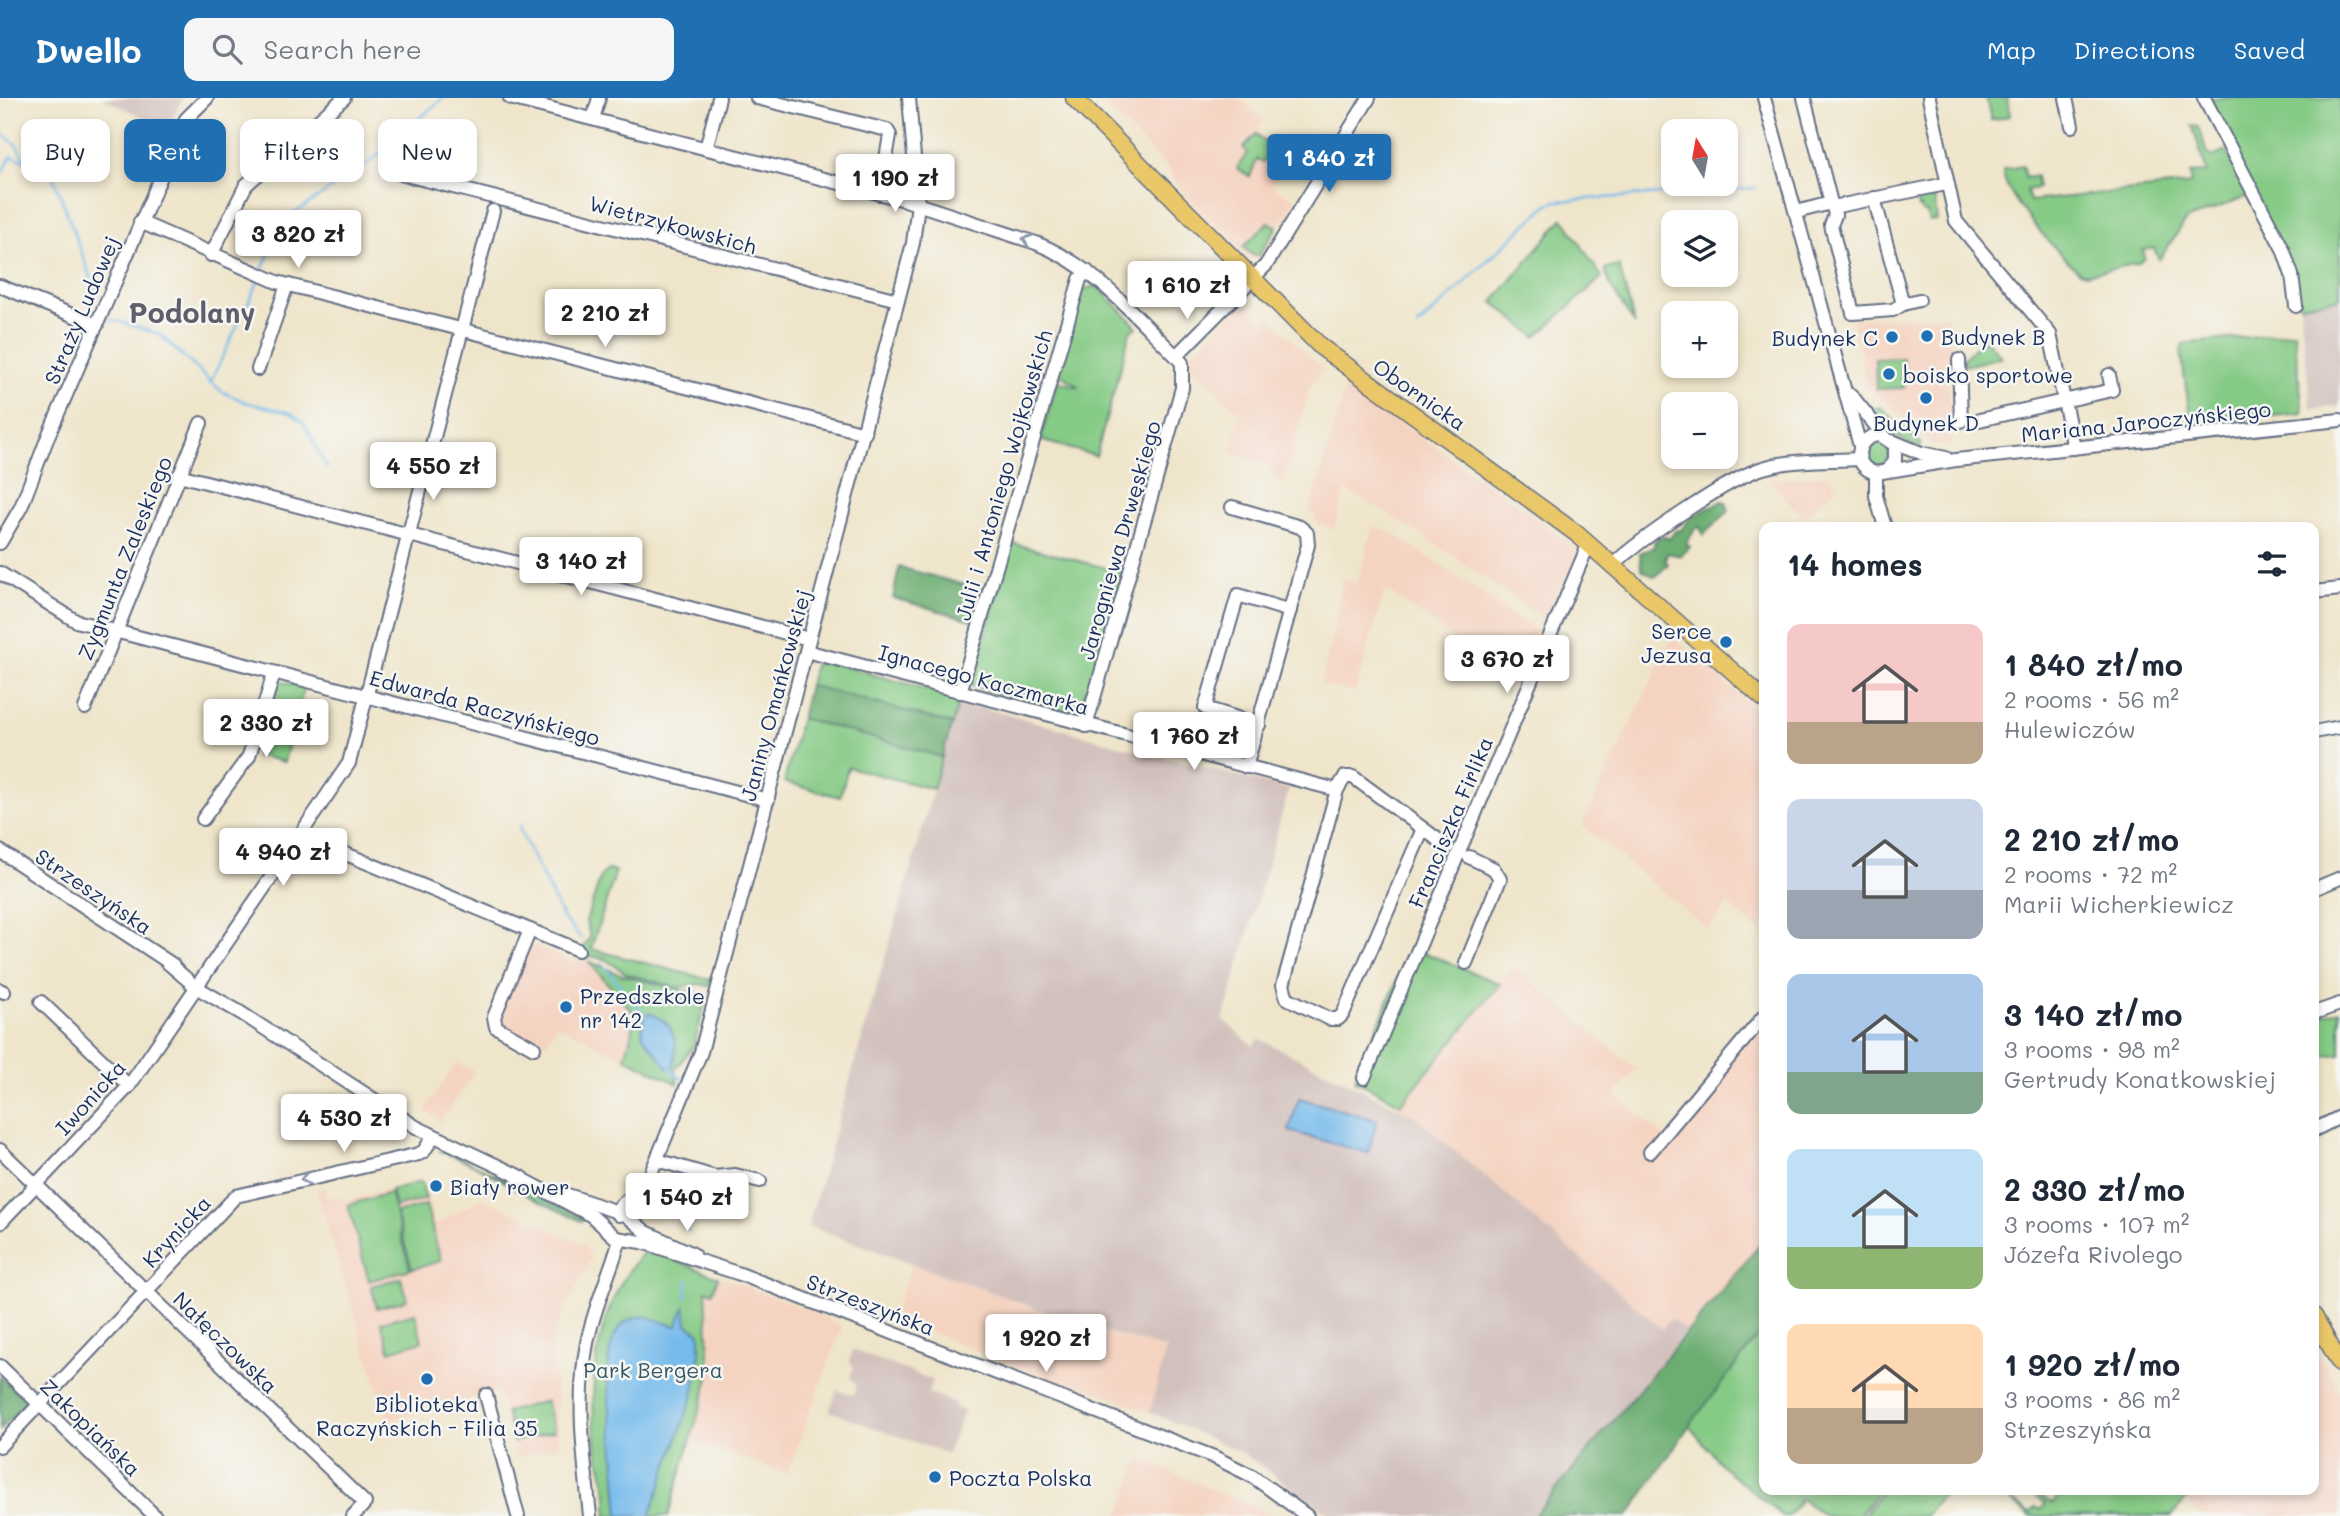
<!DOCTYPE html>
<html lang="en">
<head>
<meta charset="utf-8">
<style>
  body { margin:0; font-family:Mali,sans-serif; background:#f6f6f7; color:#1f2937; height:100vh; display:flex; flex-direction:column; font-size:26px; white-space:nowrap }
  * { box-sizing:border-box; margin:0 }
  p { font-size:23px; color:#747a83 }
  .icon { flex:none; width:38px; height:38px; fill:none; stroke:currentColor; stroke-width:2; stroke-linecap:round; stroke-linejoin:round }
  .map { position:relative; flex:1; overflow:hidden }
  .drawer { position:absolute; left:1759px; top:424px; width:560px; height:973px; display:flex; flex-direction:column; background:#fff; border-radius:14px; box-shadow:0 4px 10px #0003 }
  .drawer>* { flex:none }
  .top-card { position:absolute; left:21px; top:21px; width:665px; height:63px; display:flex; gap:14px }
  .needle { width:46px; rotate:349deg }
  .buttons { position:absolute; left:1661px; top:21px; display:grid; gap:14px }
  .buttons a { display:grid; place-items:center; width:77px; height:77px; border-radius:14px; background:#fff; box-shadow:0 4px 10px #0003; font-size:35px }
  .price { position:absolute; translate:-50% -60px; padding:0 16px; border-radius:7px; background:#fff; color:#222; font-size:23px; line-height:46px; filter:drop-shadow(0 2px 4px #0008) }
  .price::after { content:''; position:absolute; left:50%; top:42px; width:21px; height:16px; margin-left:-10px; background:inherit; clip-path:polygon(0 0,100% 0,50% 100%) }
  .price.on { background:#1f6fb2; color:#fff }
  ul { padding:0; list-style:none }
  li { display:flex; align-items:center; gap:21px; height:175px; padding:0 28px }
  li span { display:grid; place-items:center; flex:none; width:196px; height:140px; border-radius:14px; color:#555 }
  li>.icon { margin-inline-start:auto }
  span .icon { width:84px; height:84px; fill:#fffc; stroke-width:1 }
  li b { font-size:30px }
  h2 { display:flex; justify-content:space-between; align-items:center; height:84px; padding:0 28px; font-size:30px }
  .pill { padding:0 24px; border-radius:14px; background:#fff; box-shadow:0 4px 10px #0003; font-size:24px; line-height:63px }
  .pill.on { background:#1f6fb2; color:#fff }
  header { display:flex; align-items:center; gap:42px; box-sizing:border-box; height:98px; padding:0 35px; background:#1f6fb2; color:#fff }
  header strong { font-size:33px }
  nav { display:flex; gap:38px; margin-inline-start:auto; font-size:24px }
  .search { width:490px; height:63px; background:#f6f6f7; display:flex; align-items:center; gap:18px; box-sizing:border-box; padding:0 24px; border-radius:14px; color:#747a83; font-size:26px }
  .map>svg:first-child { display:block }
</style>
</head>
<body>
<header>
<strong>Dwello</strong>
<div class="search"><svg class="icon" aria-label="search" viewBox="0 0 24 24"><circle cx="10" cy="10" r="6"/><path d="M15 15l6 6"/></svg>Search here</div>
<nav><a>Map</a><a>Directions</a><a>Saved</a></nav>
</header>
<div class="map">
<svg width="2340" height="1418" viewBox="0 0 2340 1418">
  <rect width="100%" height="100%" fill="#f6f6f2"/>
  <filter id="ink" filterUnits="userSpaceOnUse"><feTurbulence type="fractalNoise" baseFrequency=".0143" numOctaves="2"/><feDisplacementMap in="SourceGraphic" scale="14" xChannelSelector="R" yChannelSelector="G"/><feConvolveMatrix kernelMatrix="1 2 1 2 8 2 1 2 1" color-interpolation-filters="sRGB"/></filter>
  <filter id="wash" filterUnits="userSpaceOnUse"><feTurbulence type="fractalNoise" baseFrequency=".00686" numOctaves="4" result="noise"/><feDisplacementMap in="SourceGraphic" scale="28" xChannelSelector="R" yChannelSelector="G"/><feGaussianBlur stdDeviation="1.57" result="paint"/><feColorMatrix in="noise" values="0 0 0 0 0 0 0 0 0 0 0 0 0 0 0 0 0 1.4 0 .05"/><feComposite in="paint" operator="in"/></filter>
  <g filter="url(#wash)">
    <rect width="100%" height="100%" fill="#efe5ca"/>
    <g fill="#f5d3c1">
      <polygon points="1098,0 1240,0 1263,22 1257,33 1287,61 1271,87 1295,102 1259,162 1248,161 1183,96 1168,70"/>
      <polygon points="1240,208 1246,208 1266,228 1269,219 1323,271 1310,290 1282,390 1266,365 1230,354 1241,317 1186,261"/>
      <polygon points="1947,218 1948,243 1953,244 1953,275 1949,276 1952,347 1932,347 1865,284 1861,251 1852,220"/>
      <polygon points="1346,287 1579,450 1551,517 1542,519 1404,425 1346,392 1334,431 1319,427 1310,411"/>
      <polygon points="1826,377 1837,389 1804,420 1769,382"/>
      <polygon points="1373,428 1399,439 1536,533 1539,544 1521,586 1385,492 1355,595 1321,586 1338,512 1342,480 1357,485"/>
      <polygon points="1673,538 1764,619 1764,837 1728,807 1708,831 1582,727"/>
      <polygon points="530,847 574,864 580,861 588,863 636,918 625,960 557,927 546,945 536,939 526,940 502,926 500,919"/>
      <polygon points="1514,869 1636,971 1615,997 1667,1041 1764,924 1764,1142 1686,1233 1671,1221 1662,1231 1415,1018 1396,1012"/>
      <polygon points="457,964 475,974 441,1023 424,1013"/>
      <polygon points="423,1083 435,1127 481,1100 585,1147 591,1160 552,1239 559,1348 516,1359 498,1293 388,1323 316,1093 325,1091 328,1100 340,1098 341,1103"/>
      <polygon points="912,1165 1081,1227 1166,1251 1150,1314 1065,1282 1063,1287 893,1219"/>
      <polygon points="717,1178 814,1214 842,1229 787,1376 692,1342 710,1277 706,1191 712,1193"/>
      <polygon points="2314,1247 2340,1295 2340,1418 2199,1418 2181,1391 2314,1391"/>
      <polygon points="1140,1361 1270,1416 1271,1418 1119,1418"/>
    </g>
    <g fill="#d1c0bc">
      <polygon points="102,0 183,0 167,30"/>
      <polygon points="2340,200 2340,308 2311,311 2300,207"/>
      <polygon points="959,603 1154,657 1289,691 1223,922 1253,948 1259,941 1415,1018 1662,1231 1671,1220 1686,1233 1534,1418 1332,1418 1241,1354 1150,1314 1166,1251 1080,1226 808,1128"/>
      <polygon points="853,1252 932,1282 928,1295 955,1305 954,1309 964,1313 947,1356 829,1313 837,1292 854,1297 857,1288 850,1279 854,1269 849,1263"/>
    </g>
    <g fill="#85ca85" stroke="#507c72" stroke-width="2">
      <polygon points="1986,0 2007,0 2010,18 1991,22"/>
      <polygon points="2210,0 2340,0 2340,200 2300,207"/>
      <path d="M 2192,27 L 2198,29 L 2208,56 L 2213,59 L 2226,53 L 2253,96 L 2186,122 L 2159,162 L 2154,150 L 2143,152 L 2145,160 L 2139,165 L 2086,176 L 2080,174 C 2060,157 2001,95 2003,72 L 2022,68 L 2025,80 L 2036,78 L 2038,90 L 2027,92 L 2030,103 L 2191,86 L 2190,75 L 2207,74 Z"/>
      <polygon points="1256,36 1273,51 1263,64 1257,61 1250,79 1237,70 1248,54 1243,50"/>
      <polygon points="1934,94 1937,122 1929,123 1927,115 1923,115 1921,109 1918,110 1916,100 1904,102 1904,99"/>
      <polygon points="1563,120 1602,179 1536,239 1493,204"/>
      <polygon points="1269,124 1277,129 1259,157 1252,157 1243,149"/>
      <polygon points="1619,168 1635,227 1610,187 1605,171"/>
      <polygon points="1097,187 1137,229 1130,234 1096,358 1040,342 1057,283 1079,289 1059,275 1083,192"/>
      <polygon points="2294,234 2303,315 2191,326 2181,254 2183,246"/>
      <polygon points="1985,240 2001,259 1965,268 1964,260"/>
      <polygon points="1903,260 1904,290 1876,291 1875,261"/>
      <polygon points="1880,309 1921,346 1920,351 1892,336 1868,314"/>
      <circle cx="1878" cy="356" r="11"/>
      <polygon points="1011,445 1125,475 1089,590 1085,591 1084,597 1087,598 1081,617 1025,605 971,587"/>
      <polygon points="823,563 960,600 952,626 809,587 814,567"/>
      <polygon points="276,582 304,589 284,664 256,657"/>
      <polygon points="801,620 942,659 933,691 848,669 840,699 784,684"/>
      <polygon points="607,772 616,773 591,851 711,882 709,888 700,886 677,889 627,876 605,861 579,856 590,839 586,823 601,778"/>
      <polygon points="1411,849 1500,886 1401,1006 1355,982"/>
      <polygon points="588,863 622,877 707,898 694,947 675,972 678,986 625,960 636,918"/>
      <polygon points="2340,912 2340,956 2314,959 2314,920"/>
      <polygon points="444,1052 583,1120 581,1123 534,1101 471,1065 440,1053"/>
      <polygon points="421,1084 426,1101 395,1109 391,1092"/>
      <polygon points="390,1095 410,1171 369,1183 348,1107"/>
      <polygon points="426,1107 441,1163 412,1171 396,1115"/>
      <path d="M 647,1151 L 718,1179 L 713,1194 L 706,1192 L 710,1277 L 668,1418 L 606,1418 C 611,1392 599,1368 596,1344 C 587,1278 600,1198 647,1151 Z"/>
      <polygon points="401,1180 407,1202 377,1210 371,1188"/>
      <polygon points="415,1215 422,1243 390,1253 381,1224"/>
      <polygon points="1764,1230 1764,1391 1880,1391 1859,1418 1825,1418 1801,1401 1789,1418 1783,1418 1726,1372 1689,1328"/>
      <polygon points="546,1303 554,1333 514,1344 506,1314"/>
      <polygon points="1884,1391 1947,1391 1926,1418 1863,1418"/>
      <polygon points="1996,1391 2030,1415 2035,1409 2040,1412 2045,1406 2026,1391 2033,1391 2052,1406 2064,1391 2182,1391 2187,1400 2172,1418 2030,1418"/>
    </g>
    <g fill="#6cae72" stroke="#446e68" stroke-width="2">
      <polygon points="1721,403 1726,404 1729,413 1703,437 1700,429 1695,431 1686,446 1690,449 1680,458 1668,455 1665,461 1668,466 1655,479 1641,471 1640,455 1654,449 1654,443 1663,438 1669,441 1676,432 1680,433 1690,420"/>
      <polygon points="899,469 983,492 975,523 893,500"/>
      <polygon points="809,587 952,626 942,659 801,620"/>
      <polygon points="1764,1142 1764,1230 1689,1328 1628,1418 1534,1418"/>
      <polygon points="0,1278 27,1304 0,1332"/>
    </g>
    <g fill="#75baeb" stroke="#4874a4" stroke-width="2">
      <polygon points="36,23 50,37 51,47 42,53 30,42 29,32"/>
      <path d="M 649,915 C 676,925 679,945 673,970 L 669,971 L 642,937 L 643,918 Z"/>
      <polygon points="1299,1000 1377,1022 1368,1055 1289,1033"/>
      <path d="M 685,1208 L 687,1226 L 700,1235 L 700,1254 L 694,1294 L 650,1418 L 619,1418 C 617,1393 615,1368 613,1343 C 611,1313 595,1237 631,1221 C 650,1213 661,1227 677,1228 Z"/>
    </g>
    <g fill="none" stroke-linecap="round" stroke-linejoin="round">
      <g stroke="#75baeb" stroke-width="2.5">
        <polyline points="0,35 15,45 26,64"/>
        <polyline points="0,77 12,58 52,75 98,199"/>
        <polyline points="262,172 282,124 370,64 443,0"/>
        <polyline points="110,221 159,236 221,293 245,304 291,315 304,325 327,370"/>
        <polyline points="1417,229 1548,106 1557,103 1755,90"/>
        <polyline points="210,285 258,184"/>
        <polyline points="520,727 521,735 563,820 581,840"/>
        <polyline points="602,866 645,917"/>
        <polyline points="670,971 683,982"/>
        <polyline points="663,1086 688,1133"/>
        <polyline points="686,1199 688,1181"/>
      </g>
    </g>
  </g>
  <g filter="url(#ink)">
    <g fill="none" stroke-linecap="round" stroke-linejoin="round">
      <defs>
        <g id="minor">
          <path d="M 510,0 L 905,102 L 1036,145 C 1094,168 1133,216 1176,258 L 1182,265 L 1182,290 L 1086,628"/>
          <polyline points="757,0 887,32 890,37 880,96"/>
          <polyline points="1764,0 1860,348"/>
          <polyline points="1804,0 1831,105"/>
          <polyline points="1929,0 1956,123 2050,236 2074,350"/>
          <polyline points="2066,0 2072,28"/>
          <polyline points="2204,0 2283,151 2292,177 2296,208"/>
          <polyline points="593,21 599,0"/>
          <polyline points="706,51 719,0"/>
          <polyline points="398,75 898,202"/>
          <polyline points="1833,109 1835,117 1831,127 1853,215 1893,212 1903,206 1874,100"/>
          <polyline points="1796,114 1831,105 1833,109 1946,86"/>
          <polyline points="140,124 277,184 865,335"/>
          <polyline points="211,157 246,87 344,0"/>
          <polyline points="0,188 97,227"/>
          <polyline points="1903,206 1919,202"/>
          <polyline points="1176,258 1266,167 1369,0"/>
          <polyline points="1959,262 1961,323"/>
          <polyline points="258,271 287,187"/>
          <polyline points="1851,297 1884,338"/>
          <polyline points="1975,323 2112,292 2109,277"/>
          <polyline points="1892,343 1921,355 1946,360"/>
          <path d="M 1887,373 L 1895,363 L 1895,347 L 1880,337 C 1855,338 1851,369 1876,375 L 1956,362 L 2340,322"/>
          <polyline points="1876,375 1876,398 1885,429"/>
          <polyline points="179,377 809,541"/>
          <polyline points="1232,409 1300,429 1307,435 1308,447 1246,669"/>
          <polyline points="0,445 21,409 49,336 186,21 207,0"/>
          <path d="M 1614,466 C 1639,442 1731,379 1763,370 C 1793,361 1828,363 1859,361"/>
          <polyline points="0,475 76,523 768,702"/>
          <polyline points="2314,494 2340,491"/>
          <polyline points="806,553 1337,692"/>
          <polyline points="960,594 1080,181 1087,173"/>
          <polyline points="85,610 201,325"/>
          <polyline points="1259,627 1205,610 1238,497 1290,513"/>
          <polyline points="2314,634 2340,629"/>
          <polyline points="203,721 249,658 274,575"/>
          <polyline points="1423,731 1343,916 1338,921 1330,921 1287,900 1283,887 1337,692 1345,679 1353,679 1448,749"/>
          <polyline points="300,737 578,852"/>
          <polyline points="0,753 173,867"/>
          <polyline points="2314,791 2340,780"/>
          <polyline points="530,832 494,919 496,929 534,950"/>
          <polyline points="168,865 196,889 241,915 416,1029 523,1080"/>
          <polyline points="1466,865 1500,781 1494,771 1469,759"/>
          <polyline points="0,892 4,894"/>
          <polyline points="41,904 129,988"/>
          <polyline points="2314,915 2340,906"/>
          <polyline points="1364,980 1589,445"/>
          <polyline points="2314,1032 2340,1019"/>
          <polyline points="0,1052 365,1405 353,1418"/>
          <polyline points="1650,1054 1764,918"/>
          <polyline points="657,1062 715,1079 735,1077 760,1083"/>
          <polyline points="515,1077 592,1118 616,1140 642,1144 740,1176 1214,1359 1252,1378 1307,1418"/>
          <polyline points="562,1095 626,1117 646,1134 693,1156"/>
          <polyline points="619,1117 621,1107 643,1090"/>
          <polyline points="632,1121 701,954 913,145 918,106 909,0"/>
          <polyline points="0,1125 129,988 349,665 493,113"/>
          <polyline points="0,1268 155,1418"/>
          <polyline points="486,1297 518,1418"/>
          <polyline points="0,1348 236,1098 419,1056 424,1053 433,1039"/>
          <path d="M 590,1418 C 584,1360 576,1303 587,1245 C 594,1209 610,1176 620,1141"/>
        </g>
        <g id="major">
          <polyline points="1074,0 1321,249 1577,436 1764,601"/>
          <polyline points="2314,1218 2340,1266"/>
        </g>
      </defs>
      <use href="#minor" stroke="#656f84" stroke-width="16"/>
      <use href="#major" stroke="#656f84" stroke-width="19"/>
      <use href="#minor" stroke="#fff" stroke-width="12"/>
      <use href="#major" stroke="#eac769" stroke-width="16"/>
    </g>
    <defs><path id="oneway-chevron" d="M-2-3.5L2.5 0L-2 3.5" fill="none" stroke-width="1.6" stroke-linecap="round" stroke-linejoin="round" transform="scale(1.75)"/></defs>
    <g stroke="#8d97ae">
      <use href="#oneway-chevron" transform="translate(1027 142) rotate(-161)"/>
      <use href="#oneway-chevron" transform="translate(305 1081) rotate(167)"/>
    </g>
  </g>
  <g fill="#1f6fb2" stroke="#f6f6f2" stroke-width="2.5">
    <circle cx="1927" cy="238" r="7"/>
    <circle cx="1892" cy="239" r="7"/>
    <circle cx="1889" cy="276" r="7"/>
    <circle cx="1926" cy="300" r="7"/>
    <circle cx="1726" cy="544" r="7"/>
    <circle cx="566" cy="909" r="7"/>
    <circle cx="436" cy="1088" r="7"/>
    <circle cx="427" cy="1281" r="7"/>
    <circle cx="935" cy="1379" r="7"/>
  </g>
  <g text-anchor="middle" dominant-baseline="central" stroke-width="5" stroke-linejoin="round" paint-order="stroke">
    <g font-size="21" fill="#1b2f5e" stroke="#f6f6f2">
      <text transform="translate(673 126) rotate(15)">Wietrzykowskich</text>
      <text transform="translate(81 212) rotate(-67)">Straży Ludowej</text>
      <text transform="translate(1420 296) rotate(35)">Obornicka</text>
      <text transform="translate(2146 323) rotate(-6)">Mariana Jaroczyńskiego</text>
      <text transform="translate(1003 377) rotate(-74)">Julii i Antoniego Wojkowskich</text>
      <text transform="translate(1119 442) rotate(-74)">Jarogniewa Drwęskiego</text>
      <text transform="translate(124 460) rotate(-68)">Zygmunta Zaleskiego</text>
      <text transform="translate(984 581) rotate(15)">Ignacego Kaczmarka</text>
      <text transform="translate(775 597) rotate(-75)">Janiny Omańkowskiej</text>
      <text transform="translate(485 609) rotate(15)">Edwarda Raczyńskiego</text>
      <text transform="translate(1450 724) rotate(-67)">Franciszka Firlika</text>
      <text transform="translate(94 793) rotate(34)">Strzeszyńska</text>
      <text transform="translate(90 999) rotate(-48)">Iwonicka</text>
      <text transform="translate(176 1133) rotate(-47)">Krynicka</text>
      <text transform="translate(871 1206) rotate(21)">Strzeszyńska</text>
      <text transform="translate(226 1244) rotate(44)">Nałęczowska</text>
      <text transform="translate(91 1329) rotate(44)">Zakopiańska</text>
    </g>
    <g font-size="21" fill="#1b2f5e" stroke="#f6f6f2" text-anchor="start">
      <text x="1941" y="238">Budynek B</text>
      <text x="1878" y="239" text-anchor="end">Budynek C</text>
      <text x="1903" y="276">boisko sportowe</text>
      <text x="1926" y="324" text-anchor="middle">Budynek D</text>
      <text x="1712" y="532" text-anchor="end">Serce<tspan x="1712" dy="24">Jezusa</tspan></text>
      <text x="580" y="897">Przedszkole<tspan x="580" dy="24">nr 142</tspan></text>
      <text x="450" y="1088">Biały rower</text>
      <text x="427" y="1305" text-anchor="middle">Biblioteka<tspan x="427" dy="24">Raczyńskich - Filia 35</tspan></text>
      <text x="949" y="1379">Poczta Polska</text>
    </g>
    <g font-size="21" fill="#365668" stroke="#f6f6f2">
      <text x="653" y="1271">Park Bergera</text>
    </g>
    <g font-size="28" font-weight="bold" fill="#605e6d" stroke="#f6f6f2">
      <text x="192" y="214">Podolany</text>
    </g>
  </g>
</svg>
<div class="buttons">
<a><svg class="needle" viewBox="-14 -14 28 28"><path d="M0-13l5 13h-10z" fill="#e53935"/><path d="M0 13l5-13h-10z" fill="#747a83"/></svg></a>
<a><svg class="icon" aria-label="layers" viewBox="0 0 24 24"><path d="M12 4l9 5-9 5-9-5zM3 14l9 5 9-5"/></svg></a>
<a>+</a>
<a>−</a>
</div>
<b class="price on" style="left:1329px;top:96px">1 840 zł</b>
<b class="price" style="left:895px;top:116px">1 190 zł</b>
<b class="price" style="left:298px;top:172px">3 820 zł</b>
<b class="price" style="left:1187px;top:223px">1 610 zł</b>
<b class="price" style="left:605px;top:251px">2 210 zł</b>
<b class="price" style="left:433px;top:404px">4 550 zł</b>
<b class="price" style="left:581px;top:499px">3 140 zł</b>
<b class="price" style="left:1507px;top:597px">3 670 zł</b>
<b class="price" style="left:266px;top:661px">2 330 zł</b>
<b class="price" style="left:1194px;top:674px">1 760 zł</b>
<b class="price" style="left:283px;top:790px">4 940 zł</b>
<b class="price" style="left:344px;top:1056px">4 530 zł</b>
<b class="price" style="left:687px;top:1135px">1 540 zł</b>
<b class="price" style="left:1046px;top:1276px">1 920 zł</b>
<div class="top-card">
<a class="pill">Buy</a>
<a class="pill on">Rent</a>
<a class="pill">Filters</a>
<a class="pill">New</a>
</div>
<section class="drawer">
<h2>14 homes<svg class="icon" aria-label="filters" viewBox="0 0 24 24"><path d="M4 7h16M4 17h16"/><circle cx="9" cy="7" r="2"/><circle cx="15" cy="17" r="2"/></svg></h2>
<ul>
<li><span style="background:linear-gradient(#f6c9c9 70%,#b9a48a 0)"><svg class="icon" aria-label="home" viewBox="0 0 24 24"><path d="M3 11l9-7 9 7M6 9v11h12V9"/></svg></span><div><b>1 840 zł/mo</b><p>2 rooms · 56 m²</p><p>Hulewiczów</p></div></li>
<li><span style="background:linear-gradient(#c9d6e8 65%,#9aa5b1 0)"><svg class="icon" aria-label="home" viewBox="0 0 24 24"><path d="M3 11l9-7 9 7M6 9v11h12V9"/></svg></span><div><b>2 210 zł/mo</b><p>2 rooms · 72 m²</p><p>Marii Wicherkiewicz</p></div></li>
<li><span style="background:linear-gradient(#a9c7e8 70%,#7fa58c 0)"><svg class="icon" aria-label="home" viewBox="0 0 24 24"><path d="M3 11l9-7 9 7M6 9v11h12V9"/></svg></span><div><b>3 140 zł/mo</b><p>3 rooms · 98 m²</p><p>Gertrudy Konatkowskiej</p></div></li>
<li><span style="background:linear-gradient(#bfe0f5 70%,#8fb573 0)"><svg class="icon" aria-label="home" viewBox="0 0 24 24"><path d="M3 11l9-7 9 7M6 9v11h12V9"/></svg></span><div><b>2 330 zł/mo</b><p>3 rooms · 107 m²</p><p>Józefa Rivolego</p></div></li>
<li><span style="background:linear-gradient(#ffd9b3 60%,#b9a48a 0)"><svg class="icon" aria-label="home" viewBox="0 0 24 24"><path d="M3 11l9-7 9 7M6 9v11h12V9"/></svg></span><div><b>1 920 zł/mo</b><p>3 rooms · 86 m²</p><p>Strzeszyńska</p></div></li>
</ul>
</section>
</div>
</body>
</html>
